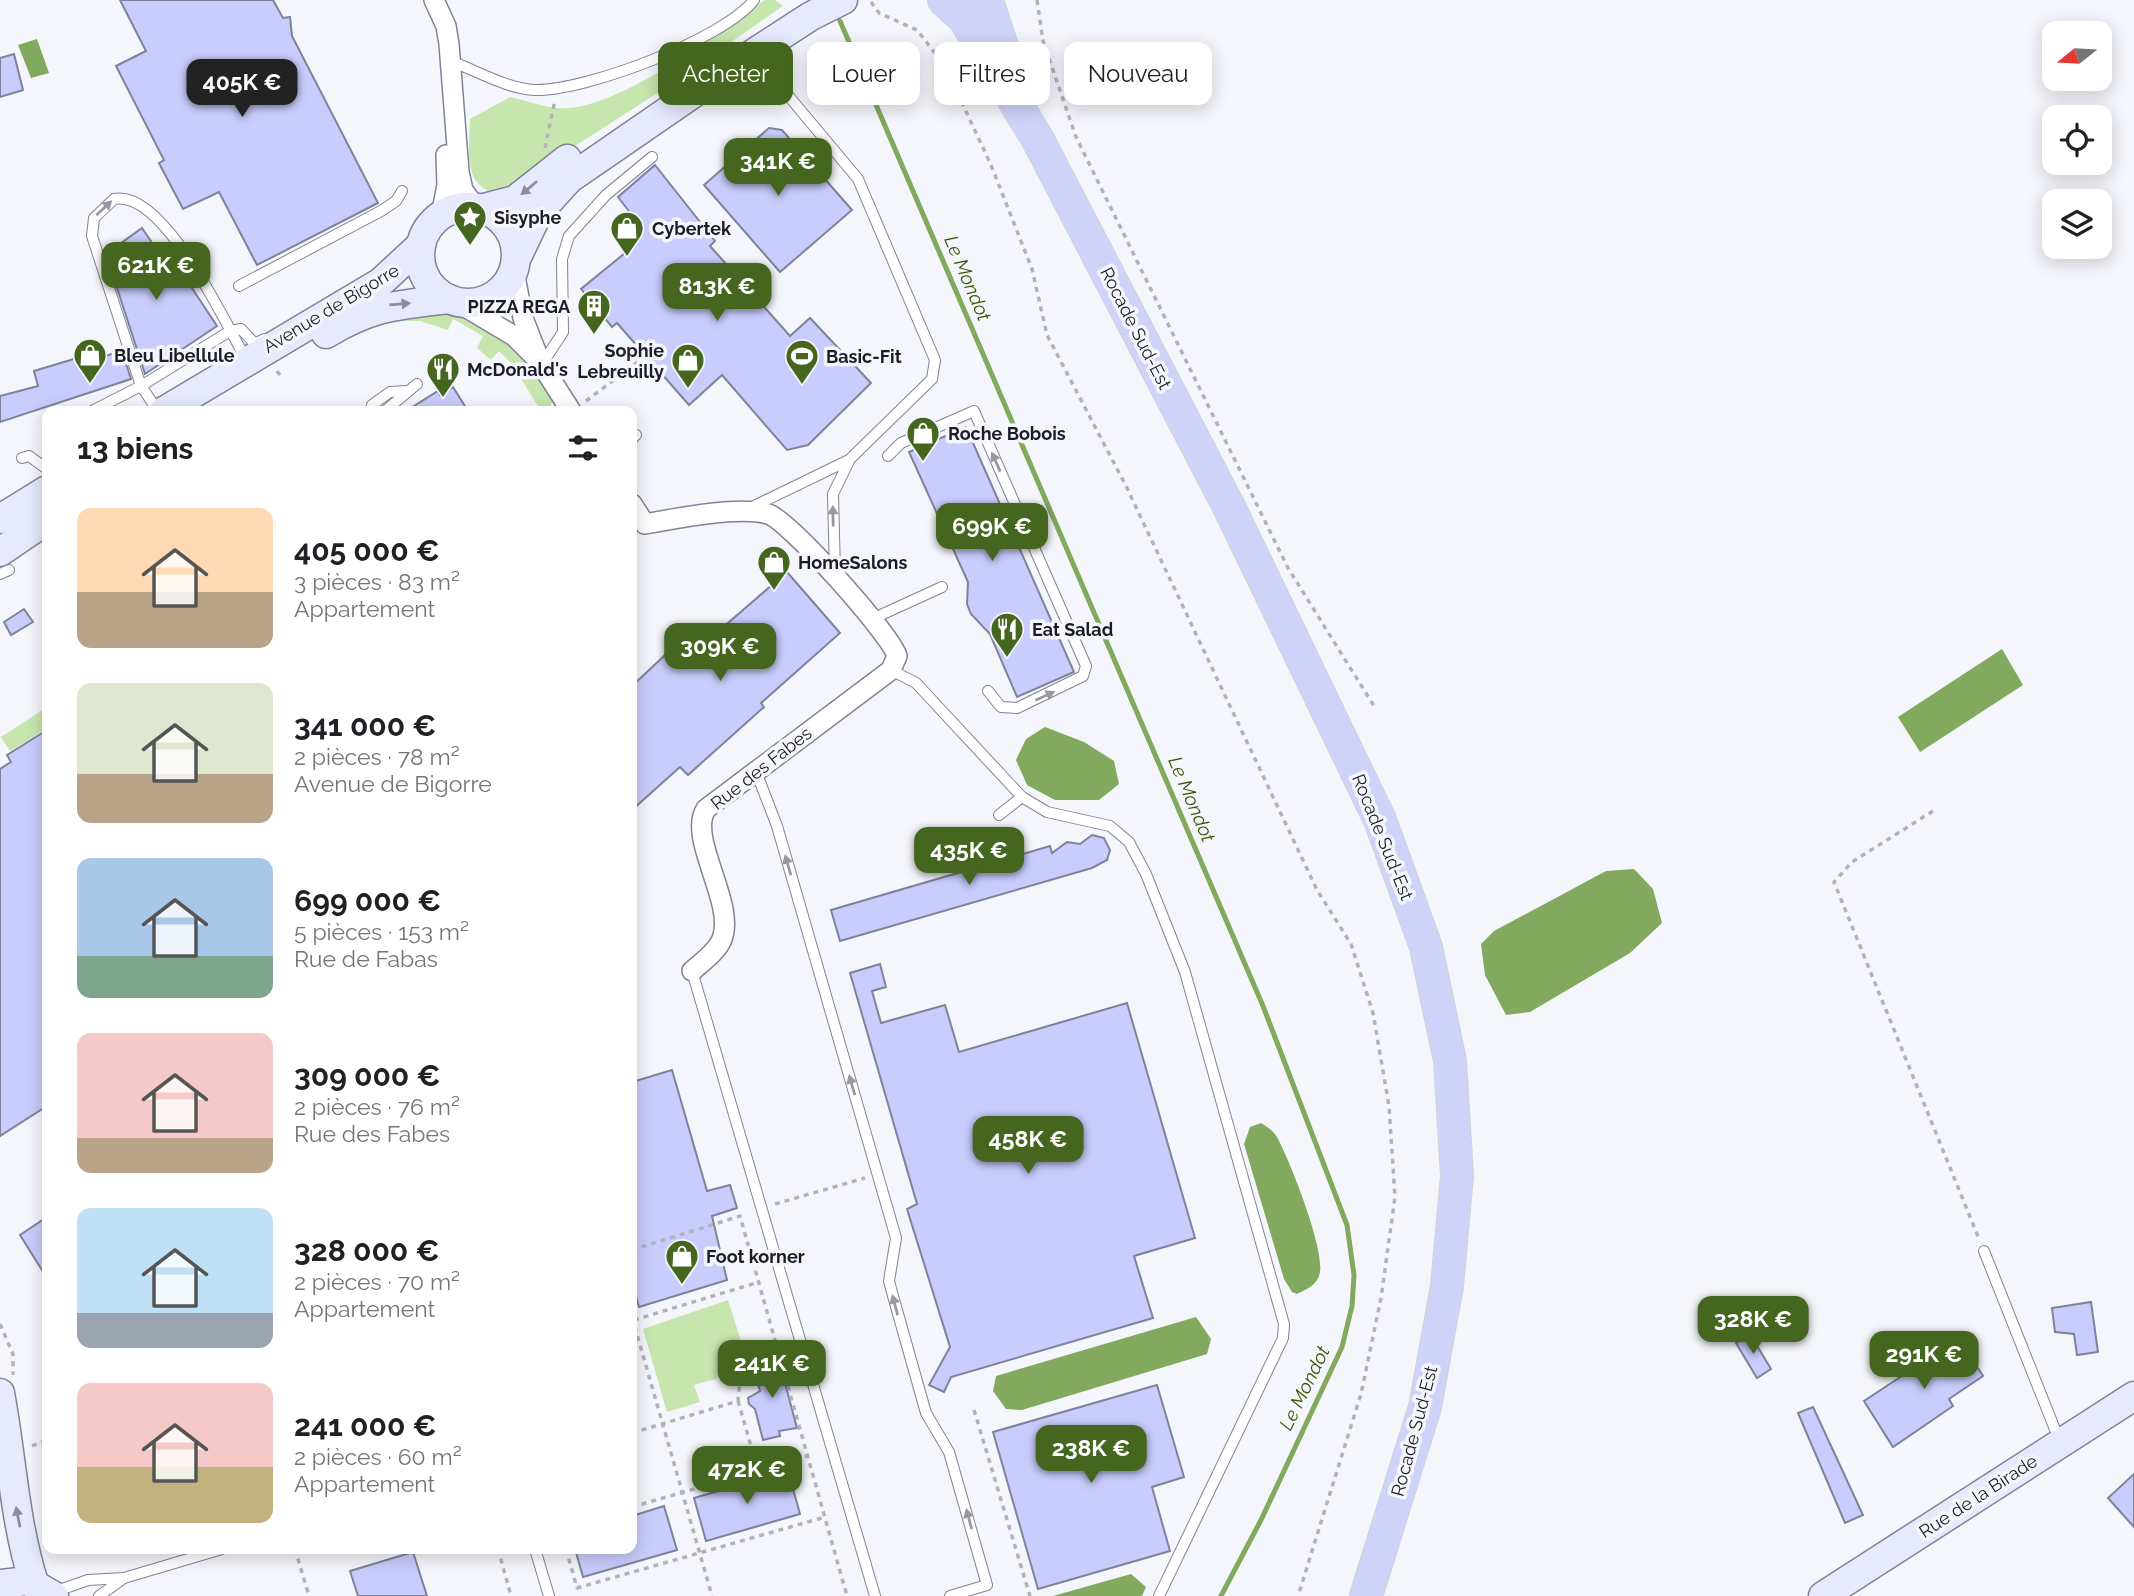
<!DOCTYPE html>
<html lang="fr">
<head>
<meta charset="utf-8">
<style>
  body { margin:0; font-family:Raleway,sans-serif; background:#f6f6f6; color:#202124; height:100vh; display:flex; flex-direction:column; font-size:26px; white-space:nowrap }
  * { box-sizing:border-box; margin:0 }
  p { font-size:23px; color:#757577 }
  .icon { flex:none; width:38px; height:38px; fill:none; stroke:currentColor; stroke-width:2; stroke-linecap:round; stroke-linejoin:round }
  .map { position:relative; flex:1; overflow:hidden }
  .panel { position:absolute; left:42px; top:406px; width:595px; height:1148px; display:flex; flex-direction:column; background:#fff; border-radius:14px; box-shadow:0 4px 18px #0003 }
  .panel>* { flex:none }
  .guide { position:absolute; left:658px; top:42px; width:665px; height:63px; display:flex; gap:14px }
  .needle { width:46px; rotate:252deg }
  .controls { position:absolute; left:2042px; top:21px; display:grid; gap:14px }
  .controls a { display:grid; place-items:center; width:70px; height:70px; border-radius:14px; background:#fff; box-shadow:0 4px 18px #0003; font-size:35px }
  .price { position:absolute; translate:-50% -60px; padding:0 16px; border-radius:14px; background:#44661e; color:#fff; font-size:23px; line-height:46px; filter:drop-shadow(0 2px 4px #0008) }
  .price::after { content:''; position:absolute; left:50%; top:42px; width:21px; height:16px; margin-left:-10px; background:inherit; clip-path:polygon(0 0,100% 0,50% 100%) }
  .price.active { background:#222; color:#fff }
  ul { padding:0; list-style:none }
  li { display:flex; align-items:center; gap:21px; height:175px; padding:0 35px }
  li span { display:grid; place-items:center; flex:none; width:196px; height:140px; border-radius:14px; color:#555 }
  li>.icon { margin-inline-start:auto }
  span .icon { width:84px; height:84px; fill:#fffc; stroke-width:1 }
  li b { font-size:30px }
  h2 { display:flex; justify-content:space-between; align-items:center; height:84px; padding:0 35px; font-size:30px }
  .chip { padding:0 24px; border-radius:14px; background:#fff; box-shadow:0 4px 18px #0003; font-size:24px; line-height:63px }
  .chip.active { background:#44661e; color:#fff }
  .map>svg:first-child { display:block }
</style>
</head>
<body>
<div class="map">
<svg width="2134" height="1596" viewBox="0 0 2134 1596">
  <rect width="100%" height="100%" fill="#f5f6fb"/>
  <g fill="#c7e6ad">
    <path d="M 765,0 L 775,0 L 783,6 L 656,94 L 519,182 L 496,194 C 461,184 470,149 470,119 L 510,97 C 525,100 542,107 557,108 C 616,113 717,33 765,0 Z"/>
    <polygon points="451,312 484,326 523,354 552,400 550,411 531,411 538,406 511,363 499,351 491,360 477,348 483,336 453,319 448,330 420,321 383,321"/>
    <polygon points="47,707 47,728 10,751 1,737"/>
    <polygon points="728,1300 741,1341 727,1344 730,1361 716,1379 694,1385 700,1402 667,1412 643,1329"/>
  </g>
  <g fill="#82a95e">
    <polygon points="37,39 49,73 31,78 18,45"/>
    <polygon points="2002,649 2023,685 1920,752 1898,717"/>
    <polygon points="1045,727 1084,742 1114,761 1119,784 1099,800 1055,800 1027,785 1016,760 1026,739"/>
    <polygon points="1634,869 1653,889 1662,923 1630,953 1530,1012 1506,1015 1485,975 1481,944 1494,931 1606,871"/>
    <path d="M 1261,1123 C 1267,1127 1274,1131 1277,1137 C 1290,1161 1324,1247 1320,1272 C 1318,1285 1307,1289 1297,1294 L 1292,1292 L 1284,1279 L 1244,1144 L 1250,1127 Z"/>
    <polygon points="1196,1317 1211,1339 1207,1354 1022,1410 1006,1409 993,1391 996,1376"/>
    <polygon points="1131,1574 1146,1587 1142,1596 1053,1596"/>
  </g>
  <g fill="none" stroke-linecap="round" stroke-linejoin="round">
    <polyline stroke="#82a95e" stroke-width="5" points="840,21 1263,1006 1347,1225 1354,1275 1352,1306 1342,1347 1261,1520 1221,1596"/>
  </g>
  <g fill="#c9cdfd" stroke="#808299" stroke-width="2">
    <polygon points="120,0 273,0 283,18 290,17 292,36 378,203 257,265 219,192 183,209 159,163 164,160 116,66 146,51"/>
    <polygon points="14,54 23,90 0,97 0,58"/>
    <polygon points="769,128 782,130 852,210 780,272 704,185"/>
    <polygon points="655,165 715,241 710,246 790,336 810,318 871,383 808,445 787,450 722,375 689,405 617,323 612,327 581,289 636,244 638,223 618,197"/>
    <polygon points="142,228 177,280 184,276 217,326 145,374 106,254"/>
    <polygon points="122,351 131,379 0,422 0,396 38,386 34,371 97,352 98,358"/>
    <polygon points="453,387 468,411 406,411 438,391 440,395"/>
    <polygon points="966,427 1074,672 1017,697 990,634 971,614 967,604 968,582 909,452"/>
    <polygon points="787,572 840,633 761,703 764,707 688,775 680,767 632,810 632,686 695,627 707,641"/>
    <polygon points="24,609 33,622 11,635 4,622"/>
    <polygon points="47,730 47,1106 0,1136 0,769 11,762 7,755"/>
    <polygon points="1092,835 1104,838 1110,850 1107,860 1092,868 840,941 831,910 1050,846 1052,853 1067,842 1080,844"/>
    <polygon points="880,964 886,987 872,991 881,1023 945,1005 959,1052 1127,1003 1195,1238 1134,1256 1153,1318 951,1377 944,1392 929,1385 950,1347 907,1209 917,1204 850,973"/>
    <polygon points="672,1070 707,1191 730,1185 737,1208 712,1216 727,1280 639,1307 632,1283 632,1082"/>
    <polygon points="47,1217 47,1278 20,1235"/>
    <polygon points="2091,1302 2098,1352 2077,1355 2074,1334 2055,1332 2052,1308"/>
    <polygon points="1750,1334 1771,1369 1757,1378 1736,1343"/>
    <polygon points="1956,1334 1983,1376 1949,1399 1953,1406 1893,1447 1864,1401 1923,1362 1920,1358"/>
    <polygon points="778,1357 797,1428 779,1431 780,1436 763,1440 755,1409 749,1404 748,1398 760,1391 753,1363"/>
    <polygon points="1157,1385 1184,1477 1152,1487 1170,1551 1038,1589 993,1432"/>
    <polygon points="1813,1407 1863,1515 1845,1523 1798,1413"/>
    <polygon points="788,1471 800,1514 706,1541 694,1498"/>
    <polygon points="2134,1474 2134,1527 2108,1498"/>
    <polygon points="664,1506 677,1550 583,1577 575,1549 632,1549 632,1516"/>
    <polygon points="413,1552 427,1596 358,1596 350,1571"/>
  </g>
  <g fill="none" stroke-linecap="round" stroke-linejoin="round">
    <defs>
      <g id="lane">
        <path d="M 450,61 C 476,70 507,89 535,90 C 586,91 724,39 754,0"/>
        <polyline points="747,70 760,67 771,75 858,179 935,360 932,379 850,459 833,494 835,573"/>
        <polyline points="239,286 381,211 396,201 402,191"/>
        <polyline points="542,364 563,332 562,259 569,236 606,195 652,157"/>
        <polyline points="92,411 141,386 230,331 241,329 255,344 264,339"/>
        <path d="M 158,411 L 141,386 L 92,236 L 94,218 L 114,199 C 164,189 225,323 246,359"/>
        <polyline points="371,411 372,405 390,392 406,391"/>
        <polyline points="385,411 417,384"/>
        <polyline points="632,439 636,435"/>
        <polyline points="888,456 901,443 974,411 1086,666 1083,676 1017,708 1001,707 988,691"/>
        <polyline points="22,458 29,456 47,469"/>
        <polyline points="750,508 849,460"/>
        <polyline points="0,574 9,570"/>
        <polyline points="872,619 942,587"/>
        <polyline points="891,670 916,683 1022,797 1047,812 1110,826 1129,842 1146,874 1185,972 1284,1324 1283,1338 1159,1596"/>
        <polyline points="755,769 777,826 896,1238 889,1281 893,1296 926,1413 949,1452 987,1585 950,1596"/>
        <polyline points="999,815 1022,797"/>
        <polyline points="692,971 875,1596"/>
        <polyline points="1984,1251 2060,1442"/>
        <polyline points="535,1549 549,1596"/>
        <polyline points="54,1592 88,1580 124,1578"/>
        <polyline points="99,1596 124,1578 222,1549"/>
      </g>
      <g id="street">
        <polyline points="434,0 446,26 449,44 459,172 463,190 476,208"/>
        <polyline points="441,216 447,185 446,155"/>
        <polyline points="514,271 523,318 541,364 571,411"/>
        <polyline points="457,302 514,336 536,358"/>
        <path d="M 632,504 L 645,524 C 677,518 738,506 768,514 C 789,520 892,636 897,656 L 891,670 L 706,809 C 687,838 736,903 722,939 C 717,952 702,962 692,971"/>
      </g>
      <g id="secondary">
        <circle cx="468" cy="255" r="48"/>
        <polyline points="480,209 515,200 567,159"/>
        <polyline points="518,255 538,213 569,179 717,77 811,16 843,0"/>
        <path d="M 326,334 C 372,306 397,305 449,299"/>
        <polyline points="164,411 381,282 421,245"/>
        <polyline points="0,519 47,490"/>
        <polyline points="0,552 47,520"/>
        <path d="M 0,1393 C 12,1457 14,1520 34,1583"/>
        <polyline points="0,1584 28,1581 54,1596"/>
        <polyline points="1823,1596 2134,1396"/>
      </g>
      <g id="primary">
        <polyline points="944,0 964,18 1037,138 1230,509 1380,820 1426,947 1450,1061 1457,1176 1447,1286 1425,1407 1366,1596"/>
        <polyline points="987,0 1008,65"/>
      </g>
    </defs>
    <use href="#lane" stroke="#808299" stroke-width="12"/>
    <use href="#street" stroke="#808299" stroke-width="22"/>
    <use href="#secondary" stroke="#808299" stroke-width="31"/>
    <use href="#primary" stroke="#d1d2d3" stroke-width="34"/>
    <g stroke="#b2b3b9" stroke-width="3.5" stroke-dasharray="5 5" stroke-linecap="butt">
      <polyline points="1037,0 1043,41 1076,137 1288,568 1374,706"/>
      <polyline points="871,2 879,13 917,30 938,57 955,88 991,165 1032,269 1047,335 1126,486 1317,890 1351,944 1373,1013 1389,1106 1395,1197 1381,1298 1361,1394 1298,1596"/>
      <polyline points="545,148 555,100"/>
      <polyline points="698,287 711,301"/>
      <polyline points="277,371 282,378"/>
      <polyline points="586,401 643,358"/>
      <polyline points="1933,811 1852,862 1834,882 1979,1239"/>
      <polyline points="775,1204 865,1178"/>
      <polyline points="632,1250 740,1216 847,1596"/>
      <polyline points="632,1317 712,1596"/>
      <polyline points="634,1320 759,1282"/>
      <polyline points="0,1324 13,1354 13,1375"/>
      <polyline points="738,1401 758,1470"/>
      <polyline points="974,1410 1030,1596"/>
      <polyline points="632,1433 738,1401 742,1358 777,1347"/>
      <polyline points="32,1446 47,1440"/>
      <polyline points="632,1507 807,1456"/>
      <polyline points="295,1549 309,1596"/>
      <polyline points="498,1549 511,1596"/>
      <polyline points="566,1549 577,1588 825,1517"/>
    </g>
    <use href="#lane" stroke="#fff" stroke-width="10"/>
    <use href="#street" stroke="#fff" stroke-width="19"/>
    <use href="#secondary" stroke="#e7e9fc" stroke-width="28"/>
    <use href="#primary" stroke="#d0d3f9" stroke-width="32"/>
  </g>
  <defs><path id="oneway-solid" d="M-6-.8H1V-3.2L6.5 0L1 3.2V.8H-6Z" transform="scale(1.75)"/></defs>
  <g fill="#8b8d9b">
    <use href="#oneway-solid" transform="translate(529 188) rotate(140)"/>
    <use href="#oneway-solid" transform="translate(400 304) rotate(-5)"/>
    <use href="#oneway-solid" transform="translate(18 1517) rotate(-101)"/>
  </g>
  <g fill="#98999d">
    <use href="#oneway-solid" transform="translate(104 208) rotate(-43)"/>
    <use href="#oneway-solid" transform="translate(996 462) rotate(-114)"/>
    <use href="#oneway-solid" transform="translate(833 516) rotate(-91)"/>
    <use href="#oneway-solid" transform="translate(1045 696) rotate(-24)"/>
    <use href="#oneway-solid" transform="translate(788 865) rotate(-106)"/>
    <use href="#oneway-solid" transform="translate(852 1085) rotate(-106)"/>
    <use href="#oneway-solid" transform="translate(895 1305) rotate(-105)"/>
    <use href="#oneway-solid" transform="translate(969 1519) rotate(-105)"/>
  </g>
  <defs>
    <symbol id="sight-pin" viewBox="-11 -11 22 30"><path d="M0 17L-7.5 6A9.5 9.5 0 1 1 7.5 6Z" fill="#44661e" stroke="#f5f6fb"/><path d="M0-6L1.8-2.2L6-1.7L2.9 1.2L3.7 5.4L0 3.3L-3.7 5.4L-2.9 1.2L-6-1.7L-1.8-2.2Z" fill="#fff"/></symbol>
    <symbol id="shop-pin" viewBox="-11 -11 22 30"><path d="M0 17L-7.5 6A9.5 9.5 0 1 1 7.5 6Z" fill="#44661e" stroke="#f5f6fb"/><path d="M-5-2.5h2.3a2.7 3.5 0 0 1 5.4 0H5L5.5 6h-11ZM-1.5-2.5h3a1.5 2.3 0 0 0-3 0Z" fill="#fff"/></symbol>
    <symbol id="building-pin" viewBox="-11 -11 22 30"><path d="M0 17L-7.5 6A9.5 9.5 0 1 1 7.5 6Z" fill="#44661e" stroke="#f5f6fb"/><path d="M-4-6H4V6H1V3H-1V6H-4ZM-2.5-4.3h1.7v1.8h-1.7ZM.8-4.3h1.7v1.8H.8ZM-2.5-1h1.7V.8h-1.7ZM.8-1h1.7V.8H.8Z" fill="#fff"/></symbol>
    <symbol id="stadium-pin" viewBox="-11 -11 22 30"><path d="M0 17L-7.5 6A9.5 9.5 0 1 1 7.5 6Z" fill="#44661e" stroke="#f5f6fb"/><path d="M0-5a6.5 5 0 1 0 0 10a6.5 5 0 1 0 0-10ZM-3.5-1.8h7v3.6h-7Z" fill="#fff"/></symbol>
    <symbol id="restaurant-pin" viewBox="-11 -11 22 30"><path d="M0 17L-7.5 6A9.5 9.5 0 1 1 7.5 6Z" fill="#44661e" stroke="#f5f6fb"/><path d="M-5-6h1v4h1v-4h1v4h1v-4h1v5L-1.5 .5V6h-2V.5L-5-1ZM5-6V6H3V1.5H1.5Q1.5-4 5-6Z" fill="#fff"/></symbol>
  </defs>
  <g fill-rule="evenodd">
    <use href="#sight-pin" x="451" y="198" width="38" height="52"/>
    <use href="#shop-pin" x="608" y="209" width="38" height="52"/>
    <use href="#building-pin" x="575" y="287" width="38" height="52"/>
    <use href="#shop-pin" x="71" y="336" width="38" height="52"/>
    <use href="#stadium-pin" x="783" y="337" width="38" height="52"/>
    <use href="#shop-pin" x="669" y="341" width="38" height="52"/>
    <use href="#restaurant-pin" x="424" y="350" width="38" height="52"/>
    <use href="#shop-pin" x="904" y="414" width="38" height="52"/>
    <use href="#shop-pin" x="755" y="543" width="38" height="52"/>
    <use href="#restaurant-pin" x="988" y="610" width="38" height="52"/>
    <use href="#shop-pin" x="663" y="1237" width="38" height="52"/>
  </g>
  <g text-anchor="middle" dominant-baseline="central" stroke-width="7" stroke-linejoin="round" paint-order="stroke">
    <g font-size="18" font-weight="bold" fill="#1b1c25" stroke="#f5f6fb" text-anchor="start">
      <text x="494" y="217">Sisyphe</text>
      <text x="652" y="228">Cybertek</text>
      <text x="570" y="306" text-anchor="end">PIZZA REGA</text>
      <text x="664" y="350" text-anchor="end">Sophie<tspan x="664" dy="21">Lebreuilly</tspan></text>
      <text x="114" y="355">Bleu Libellule</text>
      <text x="826" y="356">Basic-Fit</text>
      <text x="467" y="369">McDonald's</text>
      <text x="948" y="433">Roche Bobois</text>
      <text x="798" y="562">HomeSalons</text>
      <text x="1032" y="629">Eat Salad</text>
      <text x="706" y="1256">Foot korner</text>
    </g>
    <g font-size="18" fill="#1b1c25" stroke="#f5f6fb">
      <text transform="translate(331 308) rotate(-31)">Avenue de Bigorre</text>
      <text transform="translate(1136 328) rotate(63)">Rocade Sud-Est</text>
      <text transform="translate(761 768) rotate(-38)">Rue des Fabes</text>
      <text transform="translate(1383 837) rotate(68)">Rocade Sud-Est</text>
      <text transform="translate(1414 1431) rotate(-75)">Rocade Sud-Est</text>
      <text transform="translate(1978 1496) rotate(-33)">Rue de la Birade</text>
    </g>
    <g font-size="19" font-style="italic" fill="#345701" stroke="#f5f6fb">
      <text transform="translate(968 278) rotate(67)">Le Mondot</text>
      <text transform="translate(1192 799) rotate(67)">Le Mondot</text>
      <text transform="translate(1304 1388) rotate(-64)">Le Mondot</text>
    </g>
  </g>
</svg>
<div class="controls">
<a><svg class="needle" viewBox="-14 -14 28 28"><path d="M0-13l5 13h-10z" fill="#e53935"/><path d="M0 13l5-13h-10z" fill="#757577"/></svg></a>
<a><svg class="icon" aria-label="locate" viewBox="0 0 24 24"><circle cx="12" cy="12" r="6"/><path d="M12 2v4M12 18v4M2 12h4M18 12h4"/></svg></a>
<a><svg class="icon" aria-label="layers" viewBox="0 0 24 24"><path d="M12 4l9 5-9 5-9-5zM3 14l9 5 9-5"/></svg></a>
</div>
<b class="price active" style="left:242px;top:119px">405K €</b>
<b class="price" style="left:778px;top:198px">341K €</b>
<b class="price" style="left:156px;top:302px">621K €</b>
<b class="price" style="left:717px;top:323px">813K €</b>
<b class="price" style="left:992px;top:563px">699K €</b>
<b class="price" style="left:720px;top:683px">309K €</b>
<b class="price" style="left:969px;top:887px">435K €</b>
<b class="price" style="left:1028px;top:1176px">458K €</b>
<b class="price" style="left:1753px;top:1356px">328K €</b>
<b class="price" style="left:1924px;top:1391px">291K €</b>
<b class="price" style="left:772px;top:1400px">241K €</b>
<b class="price" style="left:1091px;top:1485px">238K €</b>
<b class="price" style="left:747px;top:1506px">472K €</b>
<div class="guide">
<a class="chip active">Acheter</a>
<a class="chip">Louer</a>
<a class="chip">Filtres</a>
<a class="chip">Nouveau</a>
</div>
<section class="panel">
<h2>13 biens<svg class="icon" aria-label="filters" viewBox="0 0 24 24"><path d="M4 7h16M4 17h16"/><circle cx="9" cy="7" r="2"/><circle cx="15" cy="17" r="2"/></svg></h2>
<ul>
<li><span style="background:linear-gradient(#ffd9b3 60%,#b9a48a 0)"><svg class="icon" aria-label="home" viewBox="0 0 24 24"><path d="M3 11l9-7 9 7M6 9v11h12V9"/></svg></span><div><b>405 000 €</b><p>3 pièces · 83 m²</p><p>Appartement</p></div></li>
<li><span style="background:linear-gradient(#dfe7d0 65%,#b9a48a 0)"><svg class="icon" aria-label="home" viewBox="0 0 24 24"><path d="M3 11l9-7 9 7M6 9v11h12V9"/></svg></span><div><b>341 000 €</b><p>2 pièces · 78 m²</p><p>Avenue de Bigorre</p></div></li>
<li><span style="background:linear-gradient(#a9c7e8 70%,#7fa58c 0)"><svg class="icon" aria-label="home" viewBox="0 0 24 24"><path d="M3 11l9-7 9 7M6 9v11h12V9"/></svg></span><div><b>699 000 €</b><p>5 pièces · 153 m²</p><p>Rue de Fabas</p></div></li>
<li><span style="background:linear-gradient(#f6c9c9 75%,#b9a48a 0)"><svg class="icon" aria-label="home" viewBox="0 0 24 24"><path d="M3 11l9-7 9 7M6 9v11h12V9"/></svg></span><div><b>309 000 €</b><p>2 pièces · 76 m²</p><p>Rue des Fabes</p></div></li>
<li><span style="background:linear-gradient(#bfe0f5 75%,#9aa5b1 0)"><svg class="icon" aria-label="home" viewBox="0 0 24 24"><path d="M3 11l9-7 9 7M6 9v11h12V9"/></svg></span><div><b>328 000 €</b><p>2 pièces · 70 m²</p><p>Appartement</p></div></li>
<li><span style="background:linear-gradient(#f6c9c9 60%,#c2b280 0)"><svg class="icon" aria-label="home" viewBox="0 0 24 24"><path d="M3 11l9-7 9 7M6 9v11h12V9"/></svg></span><div><b>241 000 €</b><p>2 pièces · 60 m²</p><p>Appartement</p></div></li>
</ul>
</section>
</div>
</body>
</html>
